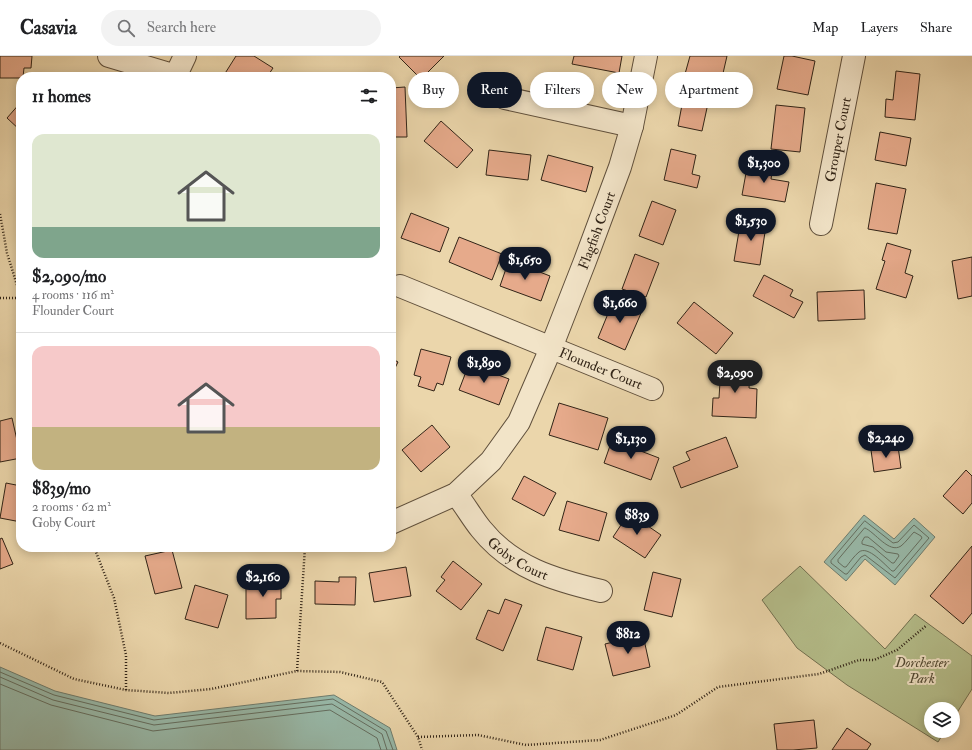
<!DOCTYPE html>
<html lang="en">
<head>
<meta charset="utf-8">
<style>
  body { margin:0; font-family:"IM FELL Double Pica",serif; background:#f2f2f2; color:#202124; height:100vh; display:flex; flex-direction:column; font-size:15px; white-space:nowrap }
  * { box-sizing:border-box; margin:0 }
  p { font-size:13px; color:#757577 }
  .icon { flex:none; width:22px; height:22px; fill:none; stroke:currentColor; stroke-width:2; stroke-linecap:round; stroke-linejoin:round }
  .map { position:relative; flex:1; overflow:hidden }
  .details { position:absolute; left:16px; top:16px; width:380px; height:480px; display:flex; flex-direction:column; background:#fff; border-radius:16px; box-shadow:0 2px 10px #0003 }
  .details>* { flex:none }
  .top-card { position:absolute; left:408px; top:16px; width:380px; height:36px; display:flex; gap:8px }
  .controls { position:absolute; left:924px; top:646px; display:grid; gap:8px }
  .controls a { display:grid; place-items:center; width:36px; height:36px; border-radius:50%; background:#fff; box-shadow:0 2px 10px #0003; font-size:20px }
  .price { position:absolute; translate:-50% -34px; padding:0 9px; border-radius:14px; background:#111827; color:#fff; font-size:13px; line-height:26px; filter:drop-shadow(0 1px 2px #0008) }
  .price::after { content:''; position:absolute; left:50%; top:24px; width:12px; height:9px; margin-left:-6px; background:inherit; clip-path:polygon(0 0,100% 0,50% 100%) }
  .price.current { background:#222; color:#fff }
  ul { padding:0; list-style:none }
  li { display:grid; align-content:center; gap:8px; height:212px; padding:0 16px }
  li+li { border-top:1px solid #e0e0e0 }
  li span { display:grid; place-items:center; height:124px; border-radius:12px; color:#555 }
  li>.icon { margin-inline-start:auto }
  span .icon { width:72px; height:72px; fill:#fffc; stroke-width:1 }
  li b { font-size:17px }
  h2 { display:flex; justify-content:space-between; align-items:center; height:48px; padding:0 16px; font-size:17px }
  .chip { padding:0 14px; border-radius:18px; background:#fff; box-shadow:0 2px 10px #0003; font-size:14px; line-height:36px }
  .chip.current { background:#111827; color:#fff }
  header { display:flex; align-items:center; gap:24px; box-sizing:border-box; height:56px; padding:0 20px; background:#fff; border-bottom:1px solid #e0e0e0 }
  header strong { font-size:19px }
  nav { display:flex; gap:22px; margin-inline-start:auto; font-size:14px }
  .search { width:280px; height:36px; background:#f2f2f2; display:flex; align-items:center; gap:10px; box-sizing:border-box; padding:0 14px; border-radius:22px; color:#757577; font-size:15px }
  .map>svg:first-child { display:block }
</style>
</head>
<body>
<header>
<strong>Casavia</strong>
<div class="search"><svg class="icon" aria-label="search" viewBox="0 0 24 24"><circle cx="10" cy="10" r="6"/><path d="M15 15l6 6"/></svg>Search here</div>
<nav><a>Map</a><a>Layers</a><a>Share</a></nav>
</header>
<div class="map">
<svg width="972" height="694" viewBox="0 0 972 694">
  <rect width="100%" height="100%" fill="#ebd6ab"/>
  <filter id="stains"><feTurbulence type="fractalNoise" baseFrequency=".005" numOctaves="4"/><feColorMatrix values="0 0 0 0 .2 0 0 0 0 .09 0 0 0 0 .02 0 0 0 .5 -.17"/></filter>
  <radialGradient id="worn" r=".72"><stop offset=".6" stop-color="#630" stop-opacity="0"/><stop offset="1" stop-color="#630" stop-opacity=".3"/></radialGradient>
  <polygon fill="#b5be8b" stroke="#737151" points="800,510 885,593 915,558 972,600 972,633 953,663 953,653 931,653 931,675 945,675 938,686 847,629 797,592 762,544"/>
  <g fill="#98b9a9" stroke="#6f7d6f">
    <polygon points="864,459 894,483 914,462 935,481 895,529 865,503 846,525 824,506"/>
    <polygon points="0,611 55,635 155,660 334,639 390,672 397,694 0,694"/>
  </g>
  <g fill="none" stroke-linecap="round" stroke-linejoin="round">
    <g stroke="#646e60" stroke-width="1">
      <polygon points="865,465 893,487 898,486 914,469 929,482 895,522 865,499 861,501 847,518 845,518 831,507 831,505"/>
      <path d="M 865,472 C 875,476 889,498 901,490 C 906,486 910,480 914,476 L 921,480 L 922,482 L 894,515 L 892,515 C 885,509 868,489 859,496 C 854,500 850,506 846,511 L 844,511 L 838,506 L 838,504 Z"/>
      <polygon points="865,481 868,481 886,496 898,498 899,500 894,507 892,507 873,491 862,488 862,486"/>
      <polyline points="0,616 54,639 154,664 333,643 386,675 393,694"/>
      <polyline points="0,621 53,644 154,669 332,648 382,678 387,694"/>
      <polyline points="0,628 51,649 153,675 330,654 377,682 381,694"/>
    </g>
  </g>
  <g fill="#e6aa8b" stroke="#312417">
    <polygon points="0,0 32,0 31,12 24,12 23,21 21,22 0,22"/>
    <polygon points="236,0 254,0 273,12 267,21 228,21 224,19"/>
    <polygon points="400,0 444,0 421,23 399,1"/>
    <polygon points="574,0 622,0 619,17 572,8"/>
    <polygon points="690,0 727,0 721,26 685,18"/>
    <polygon points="784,0 792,0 815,5 808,39 777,33"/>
    <polygon points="896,15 920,18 915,64 885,61 886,43 893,44"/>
    <polygon points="405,31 407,81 391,81 391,32"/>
    <polygon points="685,33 710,38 702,75 678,70"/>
    <polygon points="21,46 21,75 7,62"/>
    <polygon points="776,49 805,52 800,96 771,93"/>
    <polygon points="441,65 473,94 457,112 424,85"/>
    <polygon points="880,76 911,82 906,110 875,104"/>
    <polygon points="671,93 696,99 692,118 700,120 697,132 664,124"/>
    <polygon points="489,94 531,99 528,124 486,119"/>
    <polygon points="548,99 593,111 586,136 541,124"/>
    <polygon points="748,106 773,110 771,123 789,126 785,146 742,139"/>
    <polygon points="876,127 906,133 897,178 868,173"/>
    <polygon points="652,145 676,154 663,189 639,180"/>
    <polygon points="411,157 449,172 440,196 401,182"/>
    <polygon points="750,161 767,163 760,209 734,205 739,175 748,176"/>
    <polygon points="459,181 502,198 492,224 449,206"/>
    <polygon points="887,187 911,194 905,217 913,220 906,242 876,233 885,205 882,204"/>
    <polygon points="635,198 659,207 646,241 622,233"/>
    <polygon points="972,201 972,240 958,243 952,205"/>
    <polygon points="509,204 550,220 541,245 500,230"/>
    <polygon points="764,219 793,234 790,240 803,246 794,262 753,240"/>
    <polygon points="864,234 865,263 818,265 817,236"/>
    <polygon points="614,243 642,255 625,294 598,282"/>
    <polygon points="694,246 733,277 716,298 677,267"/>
    <polygon points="421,293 451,301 443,329 437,327 434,335 418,330 421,321 414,319"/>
    <polygon points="391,302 398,306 391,320"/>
    <polygon points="469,308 509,323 499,349 459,334"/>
    <polygon points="721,310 750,312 749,332 757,333 756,362 712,360 713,342 719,342"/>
    <polygon points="559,347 608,362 598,394 549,379"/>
    <polygon points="12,362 21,402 0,406 0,365"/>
    <polygon points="432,369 450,391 421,416 402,394"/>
    <polygon points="726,381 738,411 681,432 673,411 690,404 686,396"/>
    <polygon points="612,384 659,402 651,424 604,407"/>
    <polygon points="898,390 901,412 874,416 871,394"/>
    <polygon points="966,414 972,420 972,447 963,458 943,440"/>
    <polygon points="524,420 556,437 544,460 512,443"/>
    <polygon points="6,427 21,430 21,466 0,462"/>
    <polygon points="567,445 607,457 599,485 559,474"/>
    <polygon points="629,457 661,479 645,502 613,481"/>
    <polygon points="2,482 13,508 0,513 0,483"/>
    <polygon points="972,490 972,557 963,568 930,540"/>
    <polygon points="172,494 182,532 155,538 145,500"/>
    <polygon points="453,505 482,528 461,554 436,535 445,524 441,521"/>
    <polygon points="406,511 411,540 374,546 369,517"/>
    <polygon points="653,516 681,523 672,561 644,554"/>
    <polygon points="339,521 356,521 355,549 315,548 315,525 339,526"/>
    <polygon points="281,522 281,543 276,543 276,562 246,563 246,528 256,528 256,523"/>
    <polygon points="195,529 228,539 218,572 185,563"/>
    <polygon points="505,543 522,549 503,595 476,583 488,554 499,558"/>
    <polygon points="546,571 582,581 573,614 537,604"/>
    <polygon points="643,579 650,611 613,620 605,588"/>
    <polygon points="814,664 817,692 793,694 777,694 774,668"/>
    <polygon points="847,672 871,688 867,694 832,694"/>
  </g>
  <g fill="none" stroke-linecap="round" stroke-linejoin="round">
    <defs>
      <g id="minor">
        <polyline points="109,0 176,20"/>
        <polyline points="175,21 185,0"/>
        <polyline points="505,42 632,70"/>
        <path id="s1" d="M 821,168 L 854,0"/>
        <path id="s2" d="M 400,230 L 652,333"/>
        <path id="s3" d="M 456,438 C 465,449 472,462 481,473 C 512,512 555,524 601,535"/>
        <path id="s4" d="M 391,467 L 456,438 L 491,405 L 519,366 L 551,292 L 585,205 L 620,111 L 632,70 L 646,0"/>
      </g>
    </defs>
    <use href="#minor" stroke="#60503c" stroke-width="24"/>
    <g stroke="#312417" stroke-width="2.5" stroke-dasharray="1 2" stroke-linecap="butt">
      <polyline points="0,158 7,197 21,242"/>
      <polyline points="0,242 21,242"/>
      <polyline points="94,491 114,542 126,599 126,634"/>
      <polyline points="0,587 74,623 126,634 169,637 211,633 297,615 340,616 382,626 418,681 422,694"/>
      <polyline points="297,615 305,491"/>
      <polyline points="418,681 478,679 526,689 600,684 676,659 718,631 819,618 859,604 874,604 897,594 927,569"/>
    </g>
    <use href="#minor" stroke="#f2e4c8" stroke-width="22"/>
  </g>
  <g text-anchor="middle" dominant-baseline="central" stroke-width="4" stroke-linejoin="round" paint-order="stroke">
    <g font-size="14" fill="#312417" stroke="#f2e4c8">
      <text stroke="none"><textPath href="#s1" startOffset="86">Grouper Court</textPath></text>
      <text stroke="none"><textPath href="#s4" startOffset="374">Flagfish Court</textPath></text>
      <text stroke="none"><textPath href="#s2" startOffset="217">Flounder Court</textPath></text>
      <text stroke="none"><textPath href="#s3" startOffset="91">Goby Court</textPath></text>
    </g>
    <g font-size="14" font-style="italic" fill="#524a34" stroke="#f2e4c8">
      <text x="922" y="606">Dorchester<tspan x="922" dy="16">Park</tspan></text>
    </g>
  </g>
  <rect width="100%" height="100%" filter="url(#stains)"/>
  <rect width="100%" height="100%" fill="url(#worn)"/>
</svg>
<div class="controls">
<a><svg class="icon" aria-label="layers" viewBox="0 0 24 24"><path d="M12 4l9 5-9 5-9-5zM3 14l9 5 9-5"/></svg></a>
</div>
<b class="price" style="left:764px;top:128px">$1,300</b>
<b class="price" style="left:751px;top:186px">$1,530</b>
<b class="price" style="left:525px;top:225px">$1,650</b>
<b class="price" style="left:620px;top:268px">$1,660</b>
<b class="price" style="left:484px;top:328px">$1,890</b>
<b class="price current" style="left:735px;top:338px">$2,090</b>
<b class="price" style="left:886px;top:403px">$2,240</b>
<b class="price" style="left:631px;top:404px">$1,130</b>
<b class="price" style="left:637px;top:480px">$839</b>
<b class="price" style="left:263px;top:542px">$2,160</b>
<b class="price" style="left:628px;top:599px">$812</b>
<div class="top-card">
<a class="chip">Buy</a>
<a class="chip current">Rent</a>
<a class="chip">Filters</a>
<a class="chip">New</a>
<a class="chip">Apartment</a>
</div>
<section class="details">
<h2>11 homes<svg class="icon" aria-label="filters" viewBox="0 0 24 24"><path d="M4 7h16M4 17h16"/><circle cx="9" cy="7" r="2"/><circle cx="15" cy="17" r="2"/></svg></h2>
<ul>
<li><span style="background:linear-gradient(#dfe7d0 75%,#7fa58c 0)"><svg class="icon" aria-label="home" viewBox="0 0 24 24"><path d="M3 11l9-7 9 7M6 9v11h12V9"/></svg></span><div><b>$2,090/mo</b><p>4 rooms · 116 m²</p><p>Flounder Court</p></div></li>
<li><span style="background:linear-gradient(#f6c9c9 65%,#c2b280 0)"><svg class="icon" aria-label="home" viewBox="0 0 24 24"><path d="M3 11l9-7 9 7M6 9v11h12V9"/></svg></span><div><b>$839/mo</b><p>2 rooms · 62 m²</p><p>Goby Court</p></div></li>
</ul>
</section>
</div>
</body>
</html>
